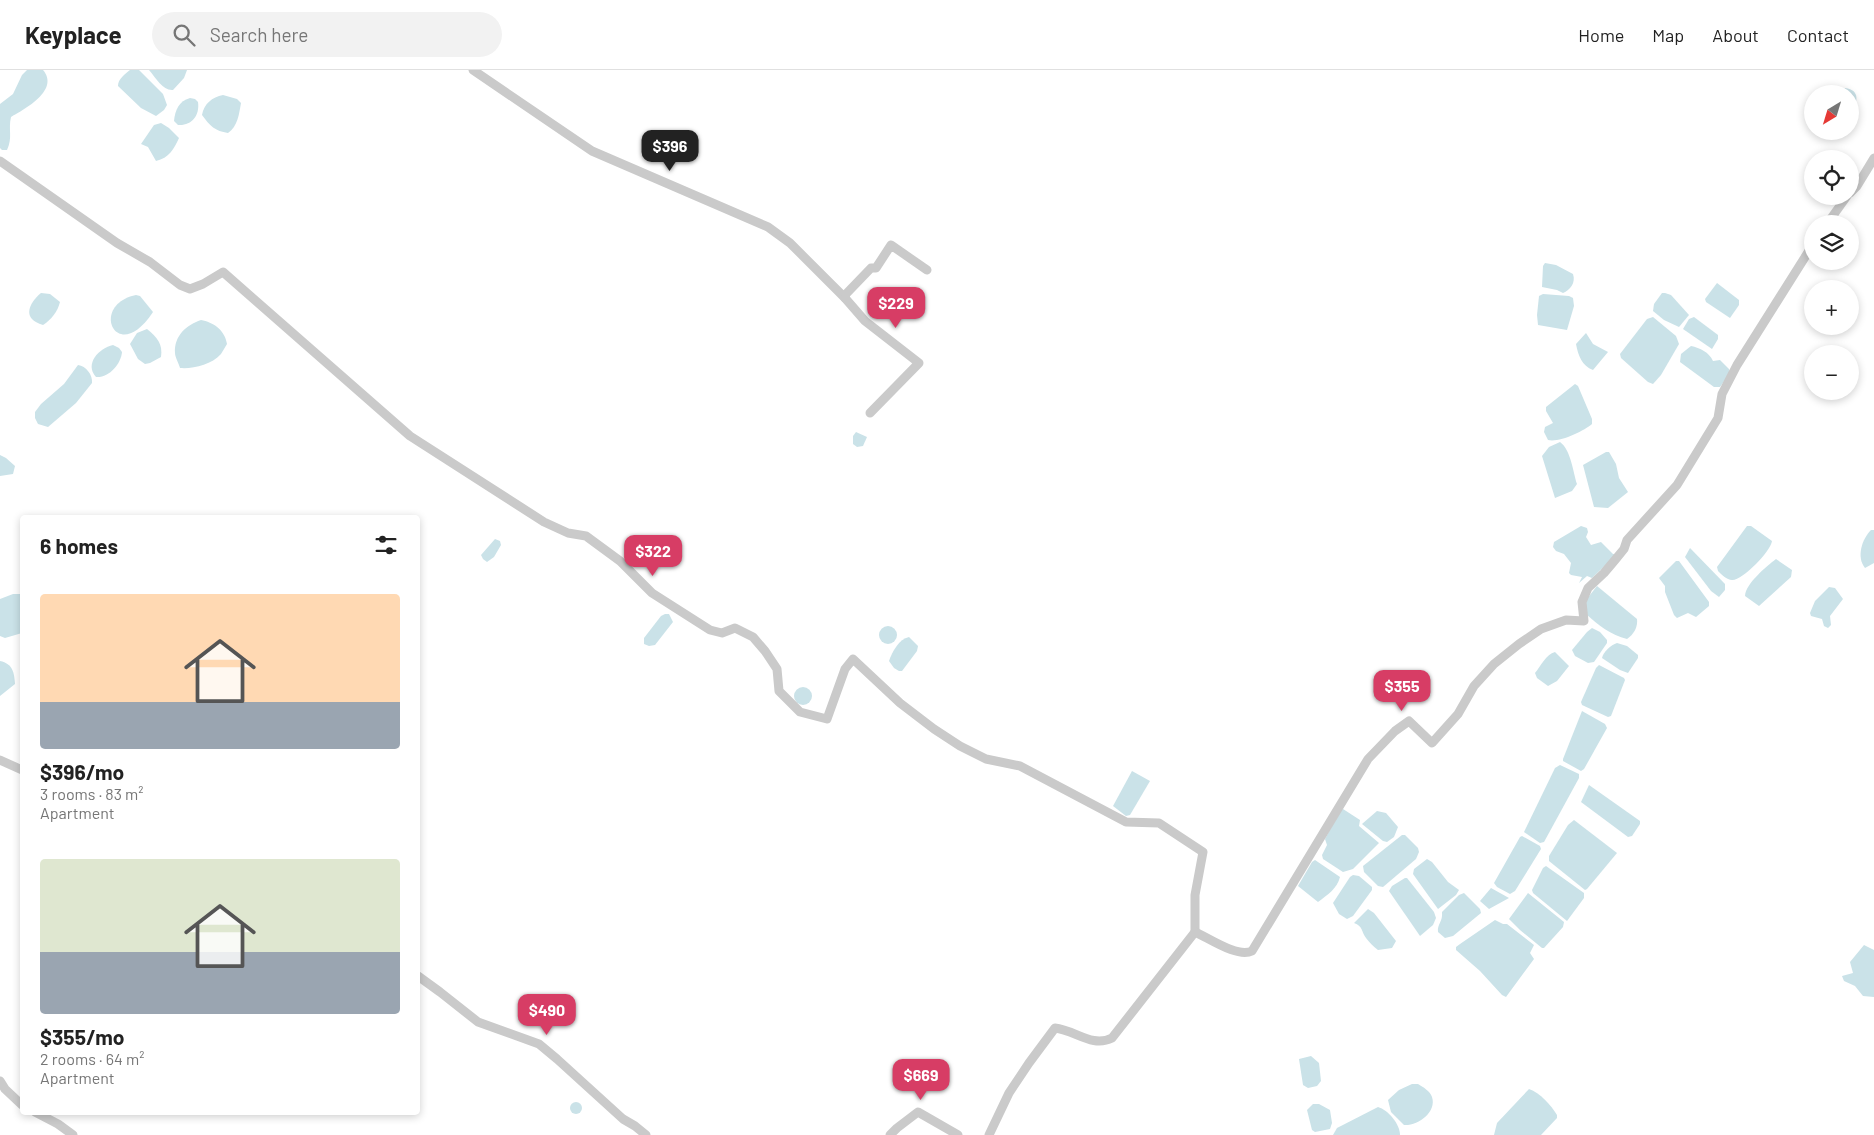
<!DOCTYPE html>
<html lang="en">
<head>
<meta charset="utf-8">
<style>
  body { margin:0; font-family:Barlow,sans-serif; background:#f2f2f2; color:#222; height:100vh; display:flex; flex-direction:column; font-size:19px; white-space:nowrap }
  * { box-sizing:border-box; margin:0 }
  p { font-size:16px; color:#767676 }
  .icon { flex:none; width:28px; height:28px; fill:none; stroke:currentColor; stroke-width:2; stroke-linecap:round; stroke-linejoin:round }
  .map { position:relative; flex:1; overflow:hidden }
  .details { position:absolute; left:20px; top:445px; width:400px; height:600px; display:flex; flex-direction:column; background:#fff; border-radius:5px; box-shadow:0 2px 8px #0003 }
  .details>* { flex:none }
  .needle { width:32px; rotate:218deg }
  .controls { position:absolute; left:1804px; top:15px; display:grid; gap:10px }
  .controls a { display:grid; place-items:center; width:55px; height:55px; border-radius:50%; background:#fff; box-shadow:0 2px 8px #0003; font-size:25px }
  .price { position:absolute; translate:-50% -42px; padding:0 11px; border-radius:10px; background:#d73d65; color:#fff; font-size:16px; line-height:32px; filter:drop-shadow(0 1px 2px #0008) }
  .price::after { content:''; position:absolute; left:50%; top:30px; width:15px; height:11px; margin-left:-8px; background:inherit; clip-path:polygon(0 0,100% 0,50% 100%) }
  .price.current { background:#222; color:#fff }
  ul { padding:0; list-style:none }
  li { display:grid; align-content:center; gap:10px; height:265px; padding:0 20px }
  li span { display:grid; place-items:center; height:155px; border-radius:5px; color:#555 }
  li>.icon { margin-inline-start:auto }
  span .icon { width:90px; height:90px; fill:#fffc; stroke-width:1 }
  li b { font-size:21px }
  h2 { display:flex; justify-content:space-between; align-items:center; height:60px; padding:0 20px; font-size:21px }
  header { display:flex; align-items:center; gap:30px; box-sizing:border-box; height:70px; padding:0 25px; background:#fff; border-bottom:1px solid #e0e0e0 }
  header strong { font-size:24px }
  nav { display:flex; gap:28px; margin-inline-start:auto; font-size:18px }
  .search { width:350px; height:45px; background:#f2f2f2; display:flex; align-items:center; gap:12px; box-sizing:border-box; padding:0 18px; border-radius:28px; color:#767676; font-size:19px }
  .map>svg:first-child { display:block }
</style>
</head>
<body>
<header>
<strong>Keyplace</strong>
<div class="search"><svg class="icon" aria-label="search" viewBox="0 0 24 24"><circle cx="10" cy="10" r="6"/><path d="M15 15l6 6"/></svg>Search here</div>
<nav><a>Home</a><a>Map</a><a>About</a><a>Contact</a></nav>
</header>
<div class="map">
<svg width="1874" height="1065" viewBox="0 0 1874 1065">
  <rect width="100%" height="100%" fill="#fff"/>
  <g fill="#cae2e8">
    <path d="M 27,0 L 43,0 C 60,20 25,39 11,47 C 8,60 13,67 7,80 L 2,80 L 0,78 L 0,34 L 13,24 L 22,5 Z"/>
    <path d="M 130,0 L 139,0 L 163,24 L 167,35 L 164,40 L 156,46 L 141,38 L 118,16 C 118,9 125,4 130,0 Z"/>
    <path d="M 149,0 L 187,0 L 184,8 L 173,20 C 163,21 156,8 149,0 Z"/>
    <path d="M 1845,18 C 1861,20 1858,33 1850,43 L 1850,24 L 1842,24 Z"/>
    <path d="M 223,25 L 237,29 L 241,33 C 239,44 238,56 228,63 C 215,61 210,56 202,45 C 204,34 212,27 223,25 Z"/>
    <path d="M 190,28 L 195,29 L 198,32 C 200,46 191,56 178,55 L 174,51 C 175,40 179,31 190,28 Z"/>
    <path d="M 161,53 L 169,58 L 179,68 C 174,79 169,88 156,91 L 148,77 L 141,74 L 154,55 Z"/>
    <path d="M 1545,193 L 1556,195 L 1573,204 C 1576,213 1570,220 1563,223 L 1557,220 L 1542,217 L 1543,196 Z"/>
    <polygon points="1717,213 1739,230 1739,235 1730,248 1706,232 1705,229"/>
    <path d="M 41,223 L 50,224 L 60,232 C 58,241 51,250 43,255 C 22,249 28,234 41,223 Z"/>
    <polygon points="1662,223 1665,223 1671,225 1689,245 1679,257 1664,250 1653,241 1654,234"/>
    <polygon points="1543,224 1569,226 1573,228 1574,236 1567,260 1538,255 1537,245 1539,226"/>
    <path d="M 136,225 L 140,226 L 153,242 C 117,297 88,235 136,225 Z"/>
    <polygon points="1653,247 1676,266 1679,274 1661,305 1653,314 1648,312 1621,288 1620,284 1647,249"/>
    <polygon points="1694,247 1718,265 1718,269 1712,279 1683,259 1689,249"/>
    <path d="M 201,250 C 213,252 225,260 227,274 C 225,277 223,281 221,284 C 211,295 193,299 180,298 C 179,294 175,287 175,283 C 174,266 186,255 201,250 Z"/>
    <path d="M 147,259 C 157,267 163,274 161,287 L 150,293 L 145,294 L 138,289 L 130,274 L 137,263 Z"/>
    <path d="M 1586,263 L 1593,274 L 1608,282 L 1593,300 C 1582,296 1578,285 1576,274 Z"/>
    <path d="M 113,275 L 119,278 L 122,282 C 121,294 109,308 96,307 C 84,294 99,278 113,275 Z"/>
    <path d="M 1691,276 C 1700,278 1709,282 1713,291 L 1720,290 L 1729,299 L 1730,303 L 1720,317 L 1714,317 L 1680,292 L 1681,284 Z"/>
    <path d="M 78,295 C 86,296 93,305 92,313 L 76,333 L 48,357 L 38,354 L 35,348 L 35,342 L 41,334 L 64,314 Z"/>
    <path d="M 1575,314 L 1578,316 L 1592,349 L 1592,354 C 1584,361 1559,373 1548,370 L 1544,362 L 1545,357 L 1553,353 L 1546,341 L 1546,337 Z"/>
    <polygon points="856,362 867,367 863,376 857,377 853,374 853,366"/>
    <path d="M 1560,372 C 1571,380 1573,402 1577,414 L 1572,421 L 1555,428 L 1542,386 L 1549,377 Z"/>
    <polygon points="1606,382 1609,382 1616,394 1619,408 1628,422 1608,438 1594,437 1583,395"/>
    <polygon points="0,385 6,388 15,396 13,404 0,406"/>
    <polygon points="1581,456 1587,458 1588,462 1586,467 1591,475 1601,472 1613,484 1617,484 1592,508 1587,506 1579,513 1582,507 1571,505 1569,503 1571,493 1564,484 1556,481 1553,477 1554,472"/>
    <path d="M 1747,456 L 1751,456 L 1772,471 C 1771,481 1742,511 1732,510 C 1727,510 1721,504 1718,501 L 1717,497 Z"/>
    <path d="M 1871,460 L 1874,460 L 1874,493 L 1865,498 C 1856,487 1862,469 1871,460 Z"/>
    <polygon points="495,469 500,471 501,475 494,487 487,492 483,489 481,485"/>
    <polygon points="1690,478 1725,514 1725,520 1719,527 1711,521 1685,487"/>
    <path d="M 1776,489 L 1792,500 L 1791,507 L 1759,536 L 1745,526 C 1745,514 1767,496 1776,489 Z"/>
    <polygon points="1676,491 1679,491 1709,532 1709,536 1696,547 1688,543 1677,548 1674,545 1665,522 1665,516 1659,508"/>
    <path d="M 1597,516 L 1637,549 C 1638,557 1634,564 1627,569 C 1611,565 1598,555 1586,544 L 1586,530 Z"/>
    <polygon points="1829,517 1835,518 1843,529 1830,546 1831,555 1828,558 1824,556 1822,549 1811,546 1810,543 1815,531"/>
    <polygon points="13,524 22,524 22,563 5,568 0,566 0,529"/>
    <polygon points="665,544 669,544 673,552 655,575 649,576 644,574 644,568 661,546"/>
    <circle cx="888" cy="565" r="9"/>
    <polygon points="1592,558 1600,562 1607,570 1607,573 1594,592 1588,593 1575,586 1572,580 1587,562"/>
    <path d="M 909,567 L 918,576 L 917,581 L 902,601 L 899,601 L 894,598 L 889,591 C 892,582 899,569 909,567 Z"/>
    <path d="M 1617,573 L 1627,576 L 1638,585 L 1638,588 L 1628,603 L 1620,600 L 1602,588 C 1603,582 1611,575 1617,573 Z"/>
    <path d="M 1555,582 L 1569,596 L 1557,611 L 1548,616 L 1537,608 L 1535,603 C 1541,596 1546,584 1555,582 Z"/>
    <path d="M 0,591 C 13,594 14,602 15,614 L 0,626 Z"/>
    <polygon points="1599,595 1624,608 1625,610 1611,646 1608,647 1582,635 1581,632 1596,598"/>
    <circle cx="803" cy="626" r="9"/>
    <polygon points="1582,641 1605,654 1607,658 1584,699 1581,701 1563,691 1563,689"/>
    <polygon points="1560,695 1579,704 1579,708 1544,772 1540,773 1524,762 1555,698"/>
    <polygon points="1132,701 1150,711 1130,745 1126,746 1113,736"/>
    <polygon points="1589,715 1640,751 1640,754 1632,766 1628,767 1581,732"/>
    <polygon points="1343,739 1360,750 1359,756 1379,773 1353,799 1343,802 1323,789 1322,785 1327,775 1325,769 1340,741"/>
    <polygon points="1377,741 1386,743 1398,757 1394,767 1387,772 1383,771 1362,754"/>
    <polygon points="1574,750 1617,783 1587,819 1585,820 1549,791 1549,786 1568,755"/>
    <polygon points="1402,765 1405,765 1418,778 1419,782 1416,789 1383,817 1378,816 1364,802 1363,796"/>
    <polygon points="1522,766 1540,776 1541,779 1515,821 1510,824 1497,817 1494,813 1520,767"/>
    <polygon points="1427,789 1432,792 1448,812 1459,820 1456,825 1438,839 1413,804 1414,799"/>
    <path d="M 1315,790 L 1340,807 C 1337,819 1327,825 1318,832 L 1298,816 L 1312,792 Z"/>
    <polygon points="1546,796 1584,823 1584,828 1567,851 1533,823 1532,820 1543,798"/>
    <polygon points="1353,805 1359,806 1372,817 1372,820 1353,846 1347,849 1339,844 1333,833 1350,807"/>
    <polygon points="1405,808 1407,808 1434,842 1436,848 1433,855 1420,866 1389,821 1392,816"/>
    <polygon points="1491,818 1509,828 1489,839 1480,831"/>
    <path d="M 1464,823 L 1480,839 L 1481,843 L 1453,866 L 1445,868 L 1438,862 C 1437,854 1443,852 1442,842 L 1459,825 Z"/>
    <polygon points="1528,823 1564,852 1563,857 1544,878 1542,878 1520,860 1509,849"/>
    <path d="M 1368,839 L 1374,843 L 1396,871 L 1392,878 L 1378,880 C 1373,876 1370,873 1366,868 C 1361,861 1363,856 1354,853 Z"/>
    <polygon points="1495,850 1503,854 1507,854 1534,875 1530,883 1534,889 1506,927 1502,925 1480,901 1456,880 1456,877 1460,874"/>
    <polygon points="1864,875 1874,880 1874,927 1863,926 1855,916 1844,911 1842,906 1853,903 1850,892"/>
    <polygon points="1311,986 1319,993 1321,1011 1317,1016 1308,1018 1303,1015 1299,989"/>
    <path d="M 1412,1014 L 1418,1014 C 1423,1017 1430,1021 1432,1027 C 1437,1042 1418,1056 1404,1055 L 1391,1042 L 1388,1030 L 1399,1020 Z"/>
    <path d="M 1529,1019 C 1540,1023 1551,1035 1557,1045 L 1557,1048 L 1541,1065 L 1494,1065 L 1497,1053 Z"/>
    <circle cx="576" cy="1038" r="6"/>
    <polygon points="1313,1034 1319,1034 1330,1040 1332,1053 1330,1059 1315,1062 1312,1060 1307,1040"/>
    <path d="M 1378,1037 C 1388,1040 1400,1054 1400,1065 L 1333,1065 L 1337,1058 Z"/>
  </g>
  <g fill="none" stroke-linecap="round" stroke-linejoin="round">
    <g stroke="#cacaca" stroke-width="9">
      <polyline points="473,0 592,81 768,157 790,173 845,228"/>
      <polyline points="0,91 117,173 150,192 180,215 190,219 203,214 223,202 410,366 544,452 568,463 586,466 620,491 652,523 710,560 722,563 735,558 753,567 765,581 777,599 779,621 800,642 827,649 845,599 853,589 900,633 934,659 960,676 986,689 1020,696 1126,752 1159,753 1203,782 1195,825 1195,862"/>
      <polyline points="1850,123 1857,116 1874,88"/>
      <polyline points="1827,154 1847,126"/>
      <polyline points="870,343 919,293 865,251 845,228 846,224 871,198 876,198 891,175 927,200"/>
      <polyline points="0,690 22,700"/>
      <polyline points="418,906 440,922 478,952 539,974 557,989 623,1049 635,1056 646,1065"/>
      <polyline points="0,1011 5,1019 22,1035"/>
      <polyline points="35,1042 58,1054 73,1065"/>
      <polyline points="890,1065 897,1058 918,1042 958,1065"/>
      <path d="M 989,1065 L 1009,1023 L 1029,993 L 1055,958 C 1075,960 1092,978 1112,968 L 1195,862 C 1209,868 1237,888 1252,881 L 1368,689 L 1395,661 L 1409,651 L 1432,673 L 1458,644 L 1474,616 L 1494,594 L 1519,574 L 1541,559 L 1566,550 L 1584,551 L 1582,532 L 1588,518 L 1604,503 L 1615,490 L 1624,479 L 1627,470 L 1677,415 L 1718,348 L 1722,324 L 1737,295 L 1812,176"/>
    </g>
  </g>
</svg>
<div class="controls">
<a><svg class="needle" viewBox="-14 -14 28 28"><path d="M0-13l5 13h-10z" fill="#e53935"/><path d="M0 13l5-13h-10z" fill="#767676"/></svg></a>
<a><svg class="icon" aria-label="locate" viewBox="0 0 24 24"><circle cx="12" cy="12" r="6"/><path d="M12 2v4M12 18v4M2 12h4M18 12h4"/></svg></a>
<a><svg class="icon" aria-label="layers" viewBox="0 0 24 24"><path d="M12 4l9 5-9 5-9-5zM3 14l9 5 9-5"/></svg></a>
<a>+</a>
<a>−</a>
</div>
<b class="price current" style="left:670px;top:102px">$396</b>
<b class="price" style="left:896px;top:259px">$229</b>
<b class="price" style="left:653px;top:507px">$322</b>
<b class="price" style="left:1402px;top:642px">$355</b>
<b class="price" style="left:547px;top:966px">$490</b>
<b class="price" style="left:921px;top:1031px">$669</b>
<section class="details">
<h2>6 homes<svg class="icon" aria-label="filters" viewBox="0 0 24 24"><path d="M4 7h16M4 17h16"/><circle cx="9" cy="7" r="2"/><circle cx="15" cy="17" r="2"/></svg></h2>
<ul>
<li><span style="background:linear-gradient(#ffd9b3 70%,#9aa5b1 0)"><svg class="icon" aria-label="home" viewBox="0 0 24 24"><path d="M3 11l9-7 9 7M6 9v11h12V9"/></svg></span><div><b>$396/mo</b><p>3 rooms · 83 m²</p><p>Apartment</p></div></li>
<li><span style="background:linear-gradient(#dfe7d0 60%,#9aa5b1 0)"><svg class="icon" aria-label="home" viewBox="0 0 24 24"><path d="M3 11l9-7 9 7M6 9v11h12V9"/></svg></span><div><b>$355/mo</b><p>2 rooms · 64 m²</p><p>Apartment</p></div></li>
</ul>
</section>
</div>
</body>
</html>
